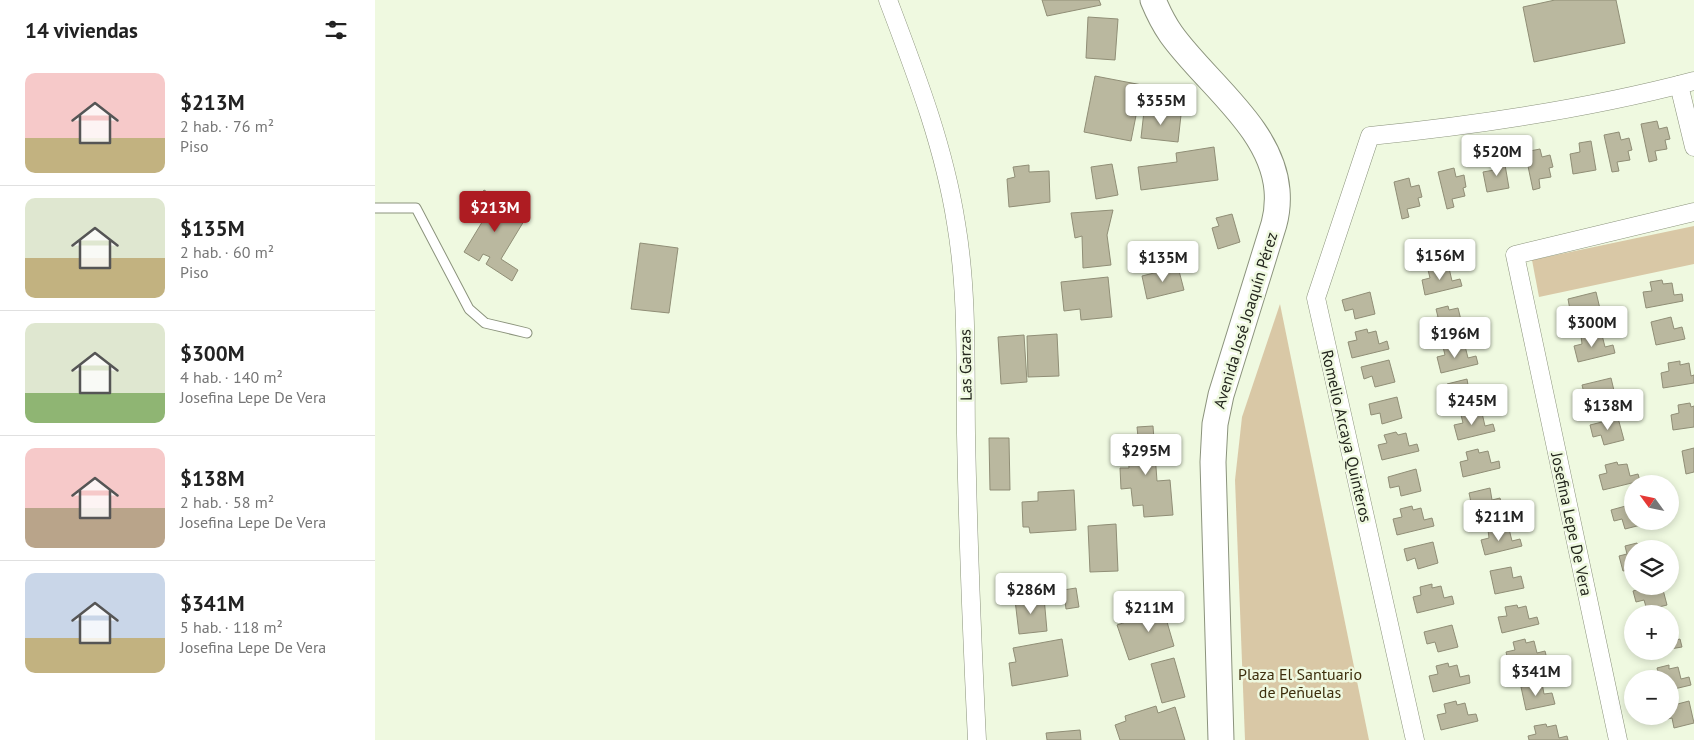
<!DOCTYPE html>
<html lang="es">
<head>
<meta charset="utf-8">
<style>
  body { margin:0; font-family:"PT Sans",sans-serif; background:#f6f6f6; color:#222; height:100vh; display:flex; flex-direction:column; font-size:19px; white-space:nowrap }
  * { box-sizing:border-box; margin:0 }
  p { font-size:16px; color:#767676 }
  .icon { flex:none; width:28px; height:28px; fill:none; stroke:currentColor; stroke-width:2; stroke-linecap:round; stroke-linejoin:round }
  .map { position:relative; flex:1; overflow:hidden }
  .side { display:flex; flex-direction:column; background:#fff; width:375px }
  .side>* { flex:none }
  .needle { width:32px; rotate:303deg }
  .controls { position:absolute; left:1249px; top:475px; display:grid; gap:10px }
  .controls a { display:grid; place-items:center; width:55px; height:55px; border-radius:50%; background:#fff; box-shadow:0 2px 8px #0003; font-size:25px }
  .price { position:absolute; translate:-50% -42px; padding:0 11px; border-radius:5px; background:#fff; color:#222; font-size:16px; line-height:32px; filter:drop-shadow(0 1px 2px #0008) }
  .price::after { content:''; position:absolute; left:50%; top:30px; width:15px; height:11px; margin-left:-8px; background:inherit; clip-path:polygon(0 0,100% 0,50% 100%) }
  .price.active { background:#ae1c22; color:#fff }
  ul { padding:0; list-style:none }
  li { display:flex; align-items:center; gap:15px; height:125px; padding:0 25px }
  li+li { border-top:1px solid #e0e0e0 }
  li span { display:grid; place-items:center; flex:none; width:140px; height:100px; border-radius:10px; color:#555 }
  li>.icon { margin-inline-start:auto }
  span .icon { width:60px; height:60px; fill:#fffc; stroke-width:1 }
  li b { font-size:21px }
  h2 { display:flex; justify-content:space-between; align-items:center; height:60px; padding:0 25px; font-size:21px }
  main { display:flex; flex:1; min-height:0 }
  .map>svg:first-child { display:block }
</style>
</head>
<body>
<main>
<section class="side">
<h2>14 viviendas<svg class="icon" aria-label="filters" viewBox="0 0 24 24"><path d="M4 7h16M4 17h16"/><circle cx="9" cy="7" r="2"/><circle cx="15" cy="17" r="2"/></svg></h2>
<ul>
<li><span style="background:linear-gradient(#f6c9c9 65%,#c2b280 0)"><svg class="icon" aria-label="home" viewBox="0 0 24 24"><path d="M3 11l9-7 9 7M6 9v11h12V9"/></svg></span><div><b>$213M</b><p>2 hab. · 76 m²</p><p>Piso</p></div></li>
<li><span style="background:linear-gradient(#dfe7d0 60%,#c2b280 0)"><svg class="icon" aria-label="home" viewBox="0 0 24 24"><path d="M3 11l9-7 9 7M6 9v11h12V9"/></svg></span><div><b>$135M</b><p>2 hab. · 60 m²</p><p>Piso</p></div></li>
<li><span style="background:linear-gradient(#dfe7d0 70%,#8fb573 0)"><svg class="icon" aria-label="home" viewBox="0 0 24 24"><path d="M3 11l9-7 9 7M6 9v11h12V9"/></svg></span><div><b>$300M</b><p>4 hab. · 140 m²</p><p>Josefina Lepe De Vera</p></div></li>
<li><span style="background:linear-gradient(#f6c9c9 60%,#b9a48a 0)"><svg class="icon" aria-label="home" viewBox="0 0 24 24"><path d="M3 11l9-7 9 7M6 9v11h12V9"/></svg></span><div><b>$138M</b><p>2 hab. · 58 m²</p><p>Josefina Lepe De Vera</p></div></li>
<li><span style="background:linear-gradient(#c9d6e8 65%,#c2b280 0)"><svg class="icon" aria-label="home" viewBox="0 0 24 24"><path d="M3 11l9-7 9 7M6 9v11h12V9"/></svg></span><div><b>$341M</b><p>5 hab. · 118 m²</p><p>Josefina Lepe De Vera</p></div></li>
</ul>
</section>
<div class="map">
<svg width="1319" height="740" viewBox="0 0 1319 740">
  <rect width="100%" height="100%" fill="#eff9e0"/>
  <g fill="#d9c8a6">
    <polygon points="1319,226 1319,264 1164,297 1157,260"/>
    <polygon points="905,304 994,740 870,740 860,480 867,417"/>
  </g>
  <g fill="#bab89f" stroke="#908e76">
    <polygon points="667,0 724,0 726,5 672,16"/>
    <polygon points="1180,0 1241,0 1250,43 1159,62 1148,7"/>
    <polygon points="713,17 743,19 740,60 711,58"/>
    <polygon points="720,76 767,85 756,141 709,132"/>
    <polygon points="769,111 806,115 803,142 766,138"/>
    <polygon points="1282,121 1284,129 1292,127 1295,139 1290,140 1292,149 1280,151 1282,160 1274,162 1266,124"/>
    <polygon points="1244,132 1246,140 1254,138 1257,150 1253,151 1255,160 1242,162 1244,171 1237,172 1229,135"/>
    <polygon points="1216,141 1221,170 1198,174 1195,154 1205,152 1204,143"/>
    <polygon points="839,147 843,180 766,190 763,167 802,162 801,153"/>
    <polygon points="1165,149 1167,157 1175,155 1178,167 1174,168 1176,177 1164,179 1165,188 1158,190 1150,152"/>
    <polygon points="1129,159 1134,188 1112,192 1108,172 1119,170 1117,161"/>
    <polygon points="737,164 743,195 721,199 716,167"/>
    <polygon points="654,165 654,172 674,171 675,202 634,207 632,179 640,177 638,167"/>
    <polygon points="1079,168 1081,177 1089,175 1091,187 1088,188 1090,196 1077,199 1079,207 1072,209 1063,172"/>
    <polygon points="1034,178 1036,187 1044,185 1047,197 1043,198 1045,206 1032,209 1034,217 1027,219 1019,182"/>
    <polygon points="109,190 152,216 126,259 143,270 137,281 111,264 115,257 108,254 104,261 89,252 109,219 96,211"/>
    <polygon points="738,210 732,235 736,265 708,268 707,236 700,238 696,213"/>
    <polygon points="857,214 865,242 843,249 837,228 844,226 841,218"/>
    <polygon points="265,243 303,248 294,313 256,309"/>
    <polygon points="803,267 809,290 772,299 767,276"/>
    <polygon points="1065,267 1066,270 1074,268 1077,281 1085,279 1087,286 1050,295 1047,280 1055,278 1053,270"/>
    <polygon points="733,277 737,317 706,320 705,309 689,311 686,282"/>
    <polygon points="1287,280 1288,284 1297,283 1299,295 1307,294 1308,301 1271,308 1268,292 1277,291 1275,282"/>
    <polygon points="995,292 1000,314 980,319 978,309 970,311 967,300"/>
    <polygon points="1221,292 1226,313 1206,319 1204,308 1195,310 1193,299"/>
    <polygon points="1073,306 1074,310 1083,308 1086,320 1094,318 1095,326 1058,334 1055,319 1063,317 1061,309"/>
    <polygon points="1296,317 1299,329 1307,327 1310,339 1281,345 1276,322"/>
    <polygon points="992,329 993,333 1001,331 1004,344 1012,341 1014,349 977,358 973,342 982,340 980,332"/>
    <polygon points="1217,333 1218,337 1227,335 1230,347 1238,345 1240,353 1203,362 1199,346 1207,344 1206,336"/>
    <polygon points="682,334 684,376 653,377 652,336"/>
    <polygon points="649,335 652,382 626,384 623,337"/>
    <polygon points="1080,344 1081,348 1090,346 1093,358 1101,356 1103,364 1066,373 1062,357 1070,355 1068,347"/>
    <polygon points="1014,360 1020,382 1000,387 997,376 989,379 986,367"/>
    <polygon points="1305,361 1305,365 1314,363 1316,376 1319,375 1319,383 1288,388 1286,373 1294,371 1293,363"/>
    <polygon points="1236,378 1241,399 1221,405 1218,394 1210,397 1207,385"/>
    <polygon points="1092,379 1094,391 1103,389 1105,401 1076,407 1072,384"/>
    <polygon points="1022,397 1027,418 1007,424 1005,413 996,415 994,404"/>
    <polygon points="1315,403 1316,407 1319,406 1319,427 1298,430 1296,415 1304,413 1303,405"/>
    <polygon points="1098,411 1099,415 1107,413 1110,426 1118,424 1120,431 1083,440 1079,425 1088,423 1086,415"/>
    <polygon points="1243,418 1249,440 1229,445 1226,435 1218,437 1215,425"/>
    <polygon points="778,426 782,481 795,480 798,515 769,517 768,505 758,506 756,488 746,489 745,468 754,468 752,438 763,437 762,427"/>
    <polygon points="1021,432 1023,435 1031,433 1034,446 1042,444 1044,451 1007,460 1003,445 1012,443 1009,435"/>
    <polygon points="614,438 634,438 635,490 615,490"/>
    <polygon points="1319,448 1319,472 1311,474 1307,451"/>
    <polygon points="1103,449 1104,453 1113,451 1116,463 1124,461 1125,468 1088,477 1085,462 1093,460 1091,452"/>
    <polygon points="1242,462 1243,465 1252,464 1255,476 1263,474 1265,481 1228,490 1224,475 1232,473 1230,465"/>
    <polygon points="1041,469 1046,491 1026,496 1024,486 1015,488 1013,477"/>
    <polygon points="1115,488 1117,500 1125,498 1128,510 1099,516 1094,493"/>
    <polygon points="699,490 701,530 655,533 654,527 648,527 647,502 663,501 663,492"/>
    <polygon points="1258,504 1258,521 1269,521 1270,524 1250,529 1247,519 1239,521 1236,510"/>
    <polygon points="1037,506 1038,510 1046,508 1049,520 1057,518 1059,526 1022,535 1018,519 1027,517 1025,509"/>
    <polygon points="741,524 743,571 715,572 713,526"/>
    <polygon points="1125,527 1125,531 1134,529 1137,541 1145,539 1147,546 1110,555 1106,540 1114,538 1113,530"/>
    <polygon points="1058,542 1063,563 1043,569 1040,558 1032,561 1029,549"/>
    <polygon points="1262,543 1263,546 1272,544 1273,549 1258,549 1258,569 1248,571 1244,556 1252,554 1250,546"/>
    <polygon points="1136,567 1138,578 1146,576 1149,588 1120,594 1115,571"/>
    <polygon points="1057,584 1057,588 1066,586 1069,598 1077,596 1079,604 1042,613 1038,597 1046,595 1045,587"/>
    <polygon points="1275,586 1287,586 1292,605 1272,610 1269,600 1261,602 1258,591"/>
    <polygon points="701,588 704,607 691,609 690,601 684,602 682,591"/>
    <polygon points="669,597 672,631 644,634 640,600"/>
    <polygon points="805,604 808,617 792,622 799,646 754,660 742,625"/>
    <polygon points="1142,605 1143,608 1151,606 1154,619 1162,617 1164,624 1127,633 1123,617 1132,616 1130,607"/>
    <polygon points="1077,625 1083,647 1063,652 1060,642 1052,644 1049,632"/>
    <polygon points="1295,633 1297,641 1305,639 1307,647 1295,649"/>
    <polygon points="687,639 693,676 637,686 634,663 641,662 638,648"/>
    <polygon points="1150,639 1151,643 1159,641 1162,653 1170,651 1172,659 1135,668 1131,652 1140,650 1138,642"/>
    <polygon points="1269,651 1287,651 1270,655"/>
    <polygon points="799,658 810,697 787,703 776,664"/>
    <polygon points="1073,663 1074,667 1082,665 1085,677 1094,675 1095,683 1058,692 1054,676 1063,674 1061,666"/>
    <polygon points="1294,665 1294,669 1303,667 1306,679 1314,677 1316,685 1295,690 1295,679 1275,679 1284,676 1282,668"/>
    <polygon points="1167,683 1169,694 1177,693 1180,704 1151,710 1146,687"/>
    <polygon points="1081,701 1082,705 1090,703 1093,715 1101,714 1103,721 1066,730 1062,715 1071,713 1069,704"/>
    <polygon points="1314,701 1319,723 1299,728 1297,718 1288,720 1288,716 1295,716 1295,706"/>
    <polygon points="781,706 783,713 800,707 810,740 745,740 740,725 751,721 750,716"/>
    <polygon points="1171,724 1172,727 1181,725 1184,738 1192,736 1193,740 1154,740 1153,736 1161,734 1159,726"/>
    <polygon points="705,730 706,740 672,740 671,733"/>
  </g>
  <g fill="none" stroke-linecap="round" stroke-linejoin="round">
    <defs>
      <polyline id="lane" points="0,208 41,208 94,309 110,323 152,333"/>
      <g id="street">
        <path d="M 513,0 C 541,74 569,146 581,223 C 593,293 590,365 591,434 C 593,536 597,638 602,740"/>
        <polyline points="1304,85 1319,147"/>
        <path d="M 1040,740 L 941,298 L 995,136 C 1104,125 1213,109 1319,81"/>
        <polyline points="1243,740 1140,255 1319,212"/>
      </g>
      <path id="secondary" d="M 778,0 C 783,12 789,24 796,34 C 830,82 897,128 902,190 C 903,202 902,213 899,224 L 846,395 L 840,424 L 838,462 L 846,740"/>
    </defs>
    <use href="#lane" stroke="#8b937c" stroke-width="11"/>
    <use href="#street" stroke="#8b937c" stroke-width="19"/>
    <use href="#secondary" stroke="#8b937c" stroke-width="27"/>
    <use href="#lane" stroke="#fff" stroke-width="9"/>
    <use href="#street" stroke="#fff" stroke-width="18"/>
    <use href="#secondary" stroke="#fff" stroke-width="25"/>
  </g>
  <g text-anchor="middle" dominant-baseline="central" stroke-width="5" stroke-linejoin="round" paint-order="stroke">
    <g font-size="16" fill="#22251c" stroke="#eff9e0">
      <text transform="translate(870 320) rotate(-73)">Avenida José Joaquín Pérez</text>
      <text transform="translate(590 365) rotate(-91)">Las Garzas</text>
      <text transform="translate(972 436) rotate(77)">Romelio Arcaya Quinteros</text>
      <text transform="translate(1197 524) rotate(78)">Josefina Lepe De Vera</text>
    </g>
    <g font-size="16" fill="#3d2e0c" stroke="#eff9e0">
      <text x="925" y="674">Plaza El Santuario<tspan x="925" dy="18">de Peñuelas</tspan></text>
    </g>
  </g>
</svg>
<div class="controls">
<a><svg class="needle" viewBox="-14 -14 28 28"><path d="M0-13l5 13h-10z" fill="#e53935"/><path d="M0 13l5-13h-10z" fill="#767676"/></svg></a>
<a><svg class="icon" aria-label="layers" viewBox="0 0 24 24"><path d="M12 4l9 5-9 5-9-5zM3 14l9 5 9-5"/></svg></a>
<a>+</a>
<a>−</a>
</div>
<b class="price" style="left:786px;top:126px">$355M</b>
<b class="price" style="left:1122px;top:177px">$520M</b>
<b class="price active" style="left:120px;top:233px">$213M</b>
<b class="price" style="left:1065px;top:281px">$156M</b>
<b class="price" style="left:788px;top:283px">$135M</b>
<b class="price" style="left:1217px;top:348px">$300M</b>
<b class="price" style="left:1080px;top:359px">$196M</b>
<b class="price" style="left:1097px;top:426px">$245M</b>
<b class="price" style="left:1233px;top:431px">$138M</b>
<b class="price" style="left:771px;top:476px">$295M</b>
<b class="price" style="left:1124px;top:542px">$211M</b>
<b class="price" style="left:656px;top:615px">$286M</b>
<b class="price" style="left:774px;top:633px">$211M</b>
<b class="price" style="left:1161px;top:697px">$341M</b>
</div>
</main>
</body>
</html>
